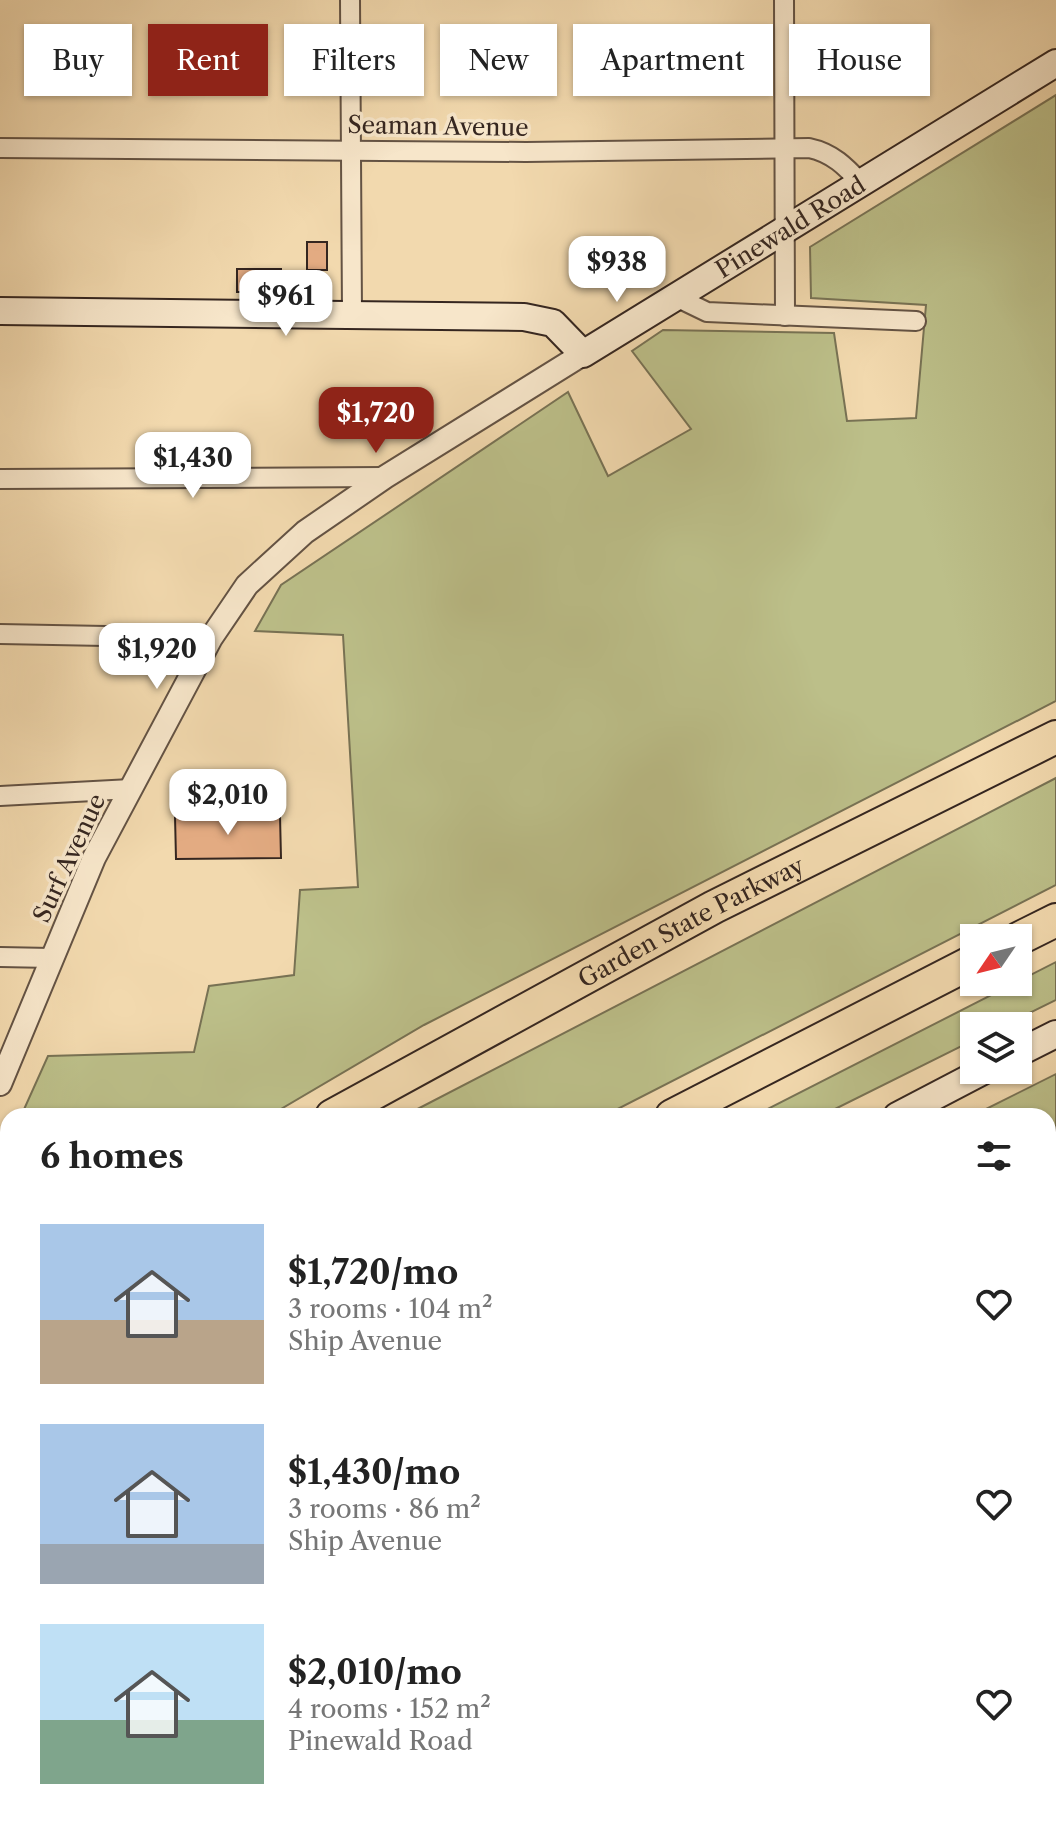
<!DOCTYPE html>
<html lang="en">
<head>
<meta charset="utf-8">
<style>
  body { margin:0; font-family:"Libre Caslon Text",serif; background:#f2f2f2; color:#222; height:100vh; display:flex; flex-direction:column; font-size:30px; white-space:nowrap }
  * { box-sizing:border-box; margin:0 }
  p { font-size:26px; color:#767676 }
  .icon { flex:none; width:44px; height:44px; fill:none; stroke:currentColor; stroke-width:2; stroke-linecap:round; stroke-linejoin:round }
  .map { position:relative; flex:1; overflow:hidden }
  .panel { position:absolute; left:0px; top:1108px; width:1056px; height:714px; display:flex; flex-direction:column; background:#fff; border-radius:24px 24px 0 0; box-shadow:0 2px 6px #0004 }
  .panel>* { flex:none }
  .top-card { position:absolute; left:24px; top:24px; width:1008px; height:72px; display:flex; gap:16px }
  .needle { width:52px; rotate:235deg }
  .buttons { position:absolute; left:960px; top:924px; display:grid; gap:16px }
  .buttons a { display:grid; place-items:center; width:72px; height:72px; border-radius:0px; background:#fff; box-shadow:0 2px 6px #0004; font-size:40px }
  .price { position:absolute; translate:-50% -68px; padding:0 18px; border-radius:16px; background:#fff; color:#222; font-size:26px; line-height:52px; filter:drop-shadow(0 2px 4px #0008) }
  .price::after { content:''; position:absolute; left:50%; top:48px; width:24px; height:18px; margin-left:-12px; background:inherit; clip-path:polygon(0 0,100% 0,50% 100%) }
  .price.current { background:#8f2418; color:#fff }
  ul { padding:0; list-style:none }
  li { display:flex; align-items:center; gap:24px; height:200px; padding:0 40px }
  li span { display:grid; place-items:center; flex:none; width:224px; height:160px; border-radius:0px; color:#555 }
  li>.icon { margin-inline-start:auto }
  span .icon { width:96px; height:96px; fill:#fffc; stroke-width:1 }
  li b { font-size:34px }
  h2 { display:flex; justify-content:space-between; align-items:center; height:96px; padding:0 40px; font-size:34px }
  .chip { padding:0 28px; border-radius:0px; background:#fff; box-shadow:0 2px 6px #0004; font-size:28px; line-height:72px }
  .chip.current { background:#8f2418; color:#fff }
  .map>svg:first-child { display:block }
</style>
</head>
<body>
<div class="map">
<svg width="1056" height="1821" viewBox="0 0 1056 1821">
  <rect width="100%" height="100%" fill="#f2d9ae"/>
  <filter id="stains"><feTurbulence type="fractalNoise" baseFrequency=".0025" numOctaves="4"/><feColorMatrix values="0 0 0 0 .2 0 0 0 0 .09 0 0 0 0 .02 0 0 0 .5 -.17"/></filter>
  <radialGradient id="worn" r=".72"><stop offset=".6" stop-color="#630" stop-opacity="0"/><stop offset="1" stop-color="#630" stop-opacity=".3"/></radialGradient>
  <g fill="#bcbf89" stroke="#787254" stroke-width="2">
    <polygon points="1056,95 1056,701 424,1025 269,1116 21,1116 48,1056 194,1052 209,986 294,975 300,890 358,887 343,635 255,631 281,585 568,392 608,476 691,429 632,351 663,330 834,333 847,421 916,418 926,305 811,298 810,247"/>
    <polygon points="1056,778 1056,885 604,1116 404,1116"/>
    <polygon points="1056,962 1056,1000 1003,1026 974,1026 974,1040 821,1116 754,1116"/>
    <polygon points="1056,1074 1056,1821 0,1821 0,1650 8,1645 8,1814 1048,1814 1048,1116 972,1116"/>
    <polygon points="8,1143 8,1269 0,1274 0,1154"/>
    <polygon points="8,1348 8,1463 0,1468 0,1353"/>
  </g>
  <g fill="#e3ab82" stroke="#352620" stroke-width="2">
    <rect x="307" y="242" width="20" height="28"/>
    <rect x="237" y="269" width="44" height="23"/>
    <polygon points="175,816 280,816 281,858 176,859"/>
  </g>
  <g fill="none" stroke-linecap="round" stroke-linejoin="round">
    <defs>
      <g id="minor">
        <polyline points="350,0 352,313"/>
        <polyline points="784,0 785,316"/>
        <path d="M 0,148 L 526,152 L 809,148 C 833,153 846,167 862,184"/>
        <polyline points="676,297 707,312 916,321"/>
        <polyline points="0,479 385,477"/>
        <polyline points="0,634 211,638"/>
        <polyline points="0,796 131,789"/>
        <polyline points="0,957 51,958"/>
        <polyline points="485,1814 487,1821"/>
        <polyline points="430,1821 440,1814"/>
      </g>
      <polyline id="tertiary" points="0,1084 94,858 211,638 247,585 305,532 385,477 583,354"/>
      <g id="secondary">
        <path id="s1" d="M 0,311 L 524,317 L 553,323 L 583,354 L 1056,63"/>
        <polyline points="1018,1053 1056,1034"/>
        <polyline points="897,1116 985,1070"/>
        <polyline points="0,1627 8,1622"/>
      </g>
      <g id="motorway">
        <polyline points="1018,939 1056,920"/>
        <path id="s2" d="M 332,1116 L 714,907 L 1056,737"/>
        <polyline points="672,1116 974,961"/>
        <polyline points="0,1311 8,1306"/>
        <polyline points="0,1504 8,1499"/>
      </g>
    </defs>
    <use href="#minor" stroke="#645344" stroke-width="22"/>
    <use href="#tertiary" stroke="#645344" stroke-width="26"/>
    <use href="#secondary" stroke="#352620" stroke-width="30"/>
    <use href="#motorway" stroke="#352620" stroke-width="36"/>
    <use href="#minor" stroke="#f7e6ca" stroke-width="18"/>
    <use href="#tertiary" stroke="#f7e6ca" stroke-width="22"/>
    <use href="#secondary" stroke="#f7e6ca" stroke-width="26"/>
    <use href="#motorway" stroke="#f2d9ae" stroke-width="32"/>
  </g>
  <g text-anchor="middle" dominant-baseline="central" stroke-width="7" stroke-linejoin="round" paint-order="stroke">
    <g font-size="24" fill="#352620" stroke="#f7e6ca">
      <text transform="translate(438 126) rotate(1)">Seaman Avenue</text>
      <text stroke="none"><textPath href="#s1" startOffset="840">Pinewald Road</textPath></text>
      <text transform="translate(69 858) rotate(-65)">Surf Avenue</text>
      <text stroke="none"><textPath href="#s2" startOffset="408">Garden State Parkway</textPath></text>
    </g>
  </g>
  <rect width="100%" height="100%" filter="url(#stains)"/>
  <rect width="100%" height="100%" fill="url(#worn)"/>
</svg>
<div class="buttons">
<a><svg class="needle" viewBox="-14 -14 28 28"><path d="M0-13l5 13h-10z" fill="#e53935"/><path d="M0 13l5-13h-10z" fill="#767676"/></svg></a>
<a><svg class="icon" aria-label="layers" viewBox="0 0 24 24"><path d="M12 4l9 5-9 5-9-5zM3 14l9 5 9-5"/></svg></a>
</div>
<b class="price" style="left:617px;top:304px">$938</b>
<b class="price" style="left:286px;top:338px">$961</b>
<b class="price current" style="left:376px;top:455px">$1,720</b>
<b class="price" style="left:193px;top:500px">$1,430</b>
<b class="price" style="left:157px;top:691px">$1,920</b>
<b class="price" style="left:228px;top:837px">$2,010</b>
<div class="top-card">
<a class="chip">Buy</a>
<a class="chip current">Rent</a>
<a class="chip">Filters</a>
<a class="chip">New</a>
<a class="chip">Apartment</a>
<a class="chip">House</a>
</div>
<section class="panel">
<h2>6 homes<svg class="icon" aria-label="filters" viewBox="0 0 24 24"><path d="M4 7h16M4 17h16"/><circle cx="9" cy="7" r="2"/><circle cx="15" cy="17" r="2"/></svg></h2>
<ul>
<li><span style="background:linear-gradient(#a9c7e8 60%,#b9a48a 0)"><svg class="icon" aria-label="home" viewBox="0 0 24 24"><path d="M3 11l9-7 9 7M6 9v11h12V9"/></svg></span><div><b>$1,720/mo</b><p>3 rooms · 104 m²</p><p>Ship Avenue</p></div><svg class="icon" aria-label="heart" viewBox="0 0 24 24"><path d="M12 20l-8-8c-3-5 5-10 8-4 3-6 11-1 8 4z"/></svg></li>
<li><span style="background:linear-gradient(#a9c7e8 75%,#9aa5b1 0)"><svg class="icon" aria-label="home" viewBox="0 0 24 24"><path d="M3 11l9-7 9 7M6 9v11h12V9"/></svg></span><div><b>$1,430/mo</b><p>3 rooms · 86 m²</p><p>Ship Avenue</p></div><svg class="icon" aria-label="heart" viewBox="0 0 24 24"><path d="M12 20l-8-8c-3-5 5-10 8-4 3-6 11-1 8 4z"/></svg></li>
<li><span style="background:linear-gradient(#bfe0f5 60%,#7fa58c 0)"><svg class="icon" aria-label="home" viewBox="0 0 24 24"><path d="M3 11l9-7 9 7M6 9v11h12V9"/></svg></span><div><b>$2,010/mo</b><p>4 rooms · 152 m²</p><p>Pinewald Road</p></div><svg class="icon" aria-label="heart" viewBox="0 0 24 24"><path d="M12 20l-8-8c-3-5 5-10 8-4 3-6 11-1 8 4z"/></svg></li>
</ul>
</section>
</div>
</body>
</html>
